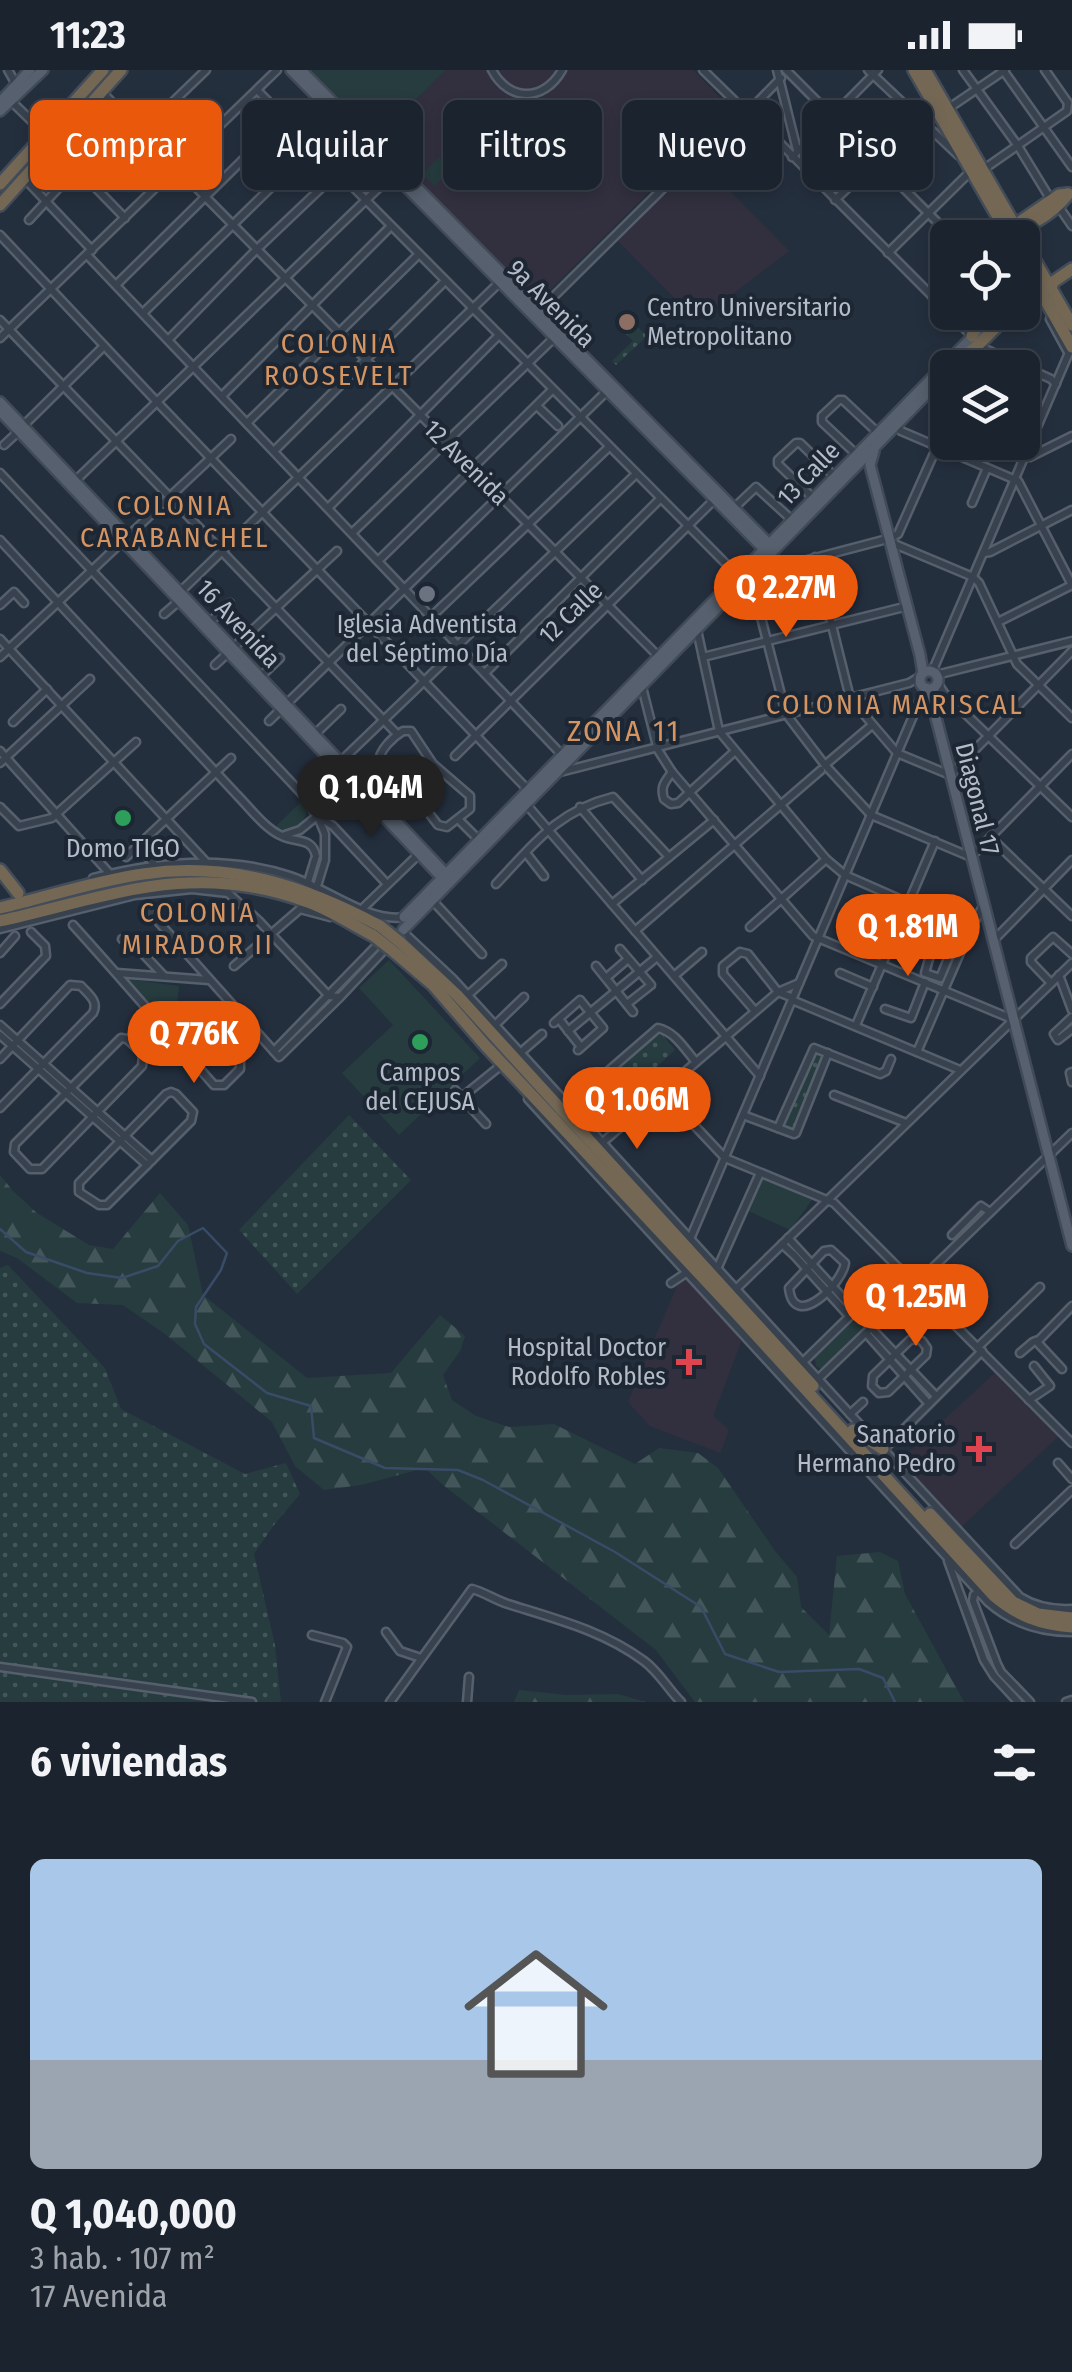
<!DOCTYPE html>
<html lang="es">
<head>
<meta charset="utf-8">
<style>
  body { margin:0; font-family:"Fira Sans Condensed",sans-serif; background:#282f3a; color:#f1f3f6; height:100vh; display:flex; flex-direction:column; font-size:38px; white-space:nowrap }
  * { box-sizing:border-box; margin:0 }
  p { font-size:32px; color:#a0a4aa }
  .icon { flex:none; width:55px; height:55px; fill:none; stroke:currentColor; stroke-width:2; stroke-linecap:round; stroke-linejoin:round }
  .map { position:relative; height:1632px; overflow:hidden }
  .side { display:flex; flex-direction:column; background:#1b232e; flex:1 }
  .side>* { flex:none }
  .guide { position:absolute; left:30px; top:30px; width:1012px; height:90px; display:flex; gap:20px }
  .fabs { position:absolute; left:930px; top:150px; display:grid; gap:20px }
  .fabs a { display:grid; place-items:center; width:110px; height:110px; border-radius:15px; background:#1b232e; box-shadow:0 5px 15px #0003,0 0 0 2px #39404a; font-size:50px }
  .price { position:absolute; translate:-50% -85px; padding:0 22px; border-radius:35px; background:#ea580c; color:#fff; font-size:32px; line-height:65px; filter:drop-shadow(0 2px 5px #0008) }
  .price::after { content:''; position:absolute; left:50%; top:60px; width:30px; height:22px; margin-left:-15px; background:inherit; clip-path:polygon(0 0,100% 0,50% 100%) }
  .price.on { background:#222; color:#fff }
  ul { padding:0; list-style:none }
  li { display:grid; align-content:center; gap:20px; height:530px; padding:0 30px }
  li span { display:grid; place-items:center; height:310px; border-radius:15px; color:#555 }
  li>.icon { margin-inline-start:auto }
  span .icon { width:180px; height:180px; fill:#fffc; stroke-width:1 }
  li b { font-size:42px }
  h2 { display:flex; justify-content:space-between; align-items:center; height:120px; padding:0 30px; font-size:42px }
  .chip { padding:0 35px; border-radius:15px; background:#1b232e; box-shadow:0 5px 15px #0003,0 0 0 2px #39404a; font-size:35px; line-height:90px }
  .chip.on { background:#ea580c; color:#fff }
  .status { display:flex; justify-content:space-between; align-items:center; height:70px; padding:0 50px; background:#1b232e; direction:ltr }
  .status svg { height:28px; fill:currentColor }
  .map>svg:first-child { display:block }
</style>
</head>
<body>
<div class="status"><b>11:23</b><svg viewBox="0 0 49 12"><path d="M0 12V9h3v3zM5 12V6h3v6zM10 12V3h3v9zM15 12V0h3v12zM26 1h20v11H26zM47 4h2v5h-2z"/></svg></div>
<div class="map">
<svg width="1072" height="1632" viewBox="0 0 1072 1632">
  <defs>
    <pattern id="grass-dots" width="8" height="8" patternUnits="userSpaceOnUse" patternTransform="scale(2.5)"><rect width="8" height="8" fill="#263c3f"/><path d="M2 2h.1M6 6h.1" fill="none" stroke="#435659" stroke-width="1.8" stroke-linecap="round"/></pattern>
    <pattern id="forest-firs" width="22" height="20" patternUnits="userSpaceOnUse" patternTransform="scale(2.5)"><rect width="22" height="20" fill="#263c3f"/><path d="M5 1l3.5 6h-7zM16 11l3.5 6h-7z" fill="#435659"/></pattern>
  </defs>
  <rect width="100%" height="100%" fill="#242f3e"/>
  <g fill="#32303f">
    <polygon points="445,0 693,0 732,40 538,232 386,79 380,70 376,70"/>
    <polygon points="699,89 789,181 697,251 617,170"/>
    <polygon points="682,1204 733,1259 741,1272 713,1346 729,1360 720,1383 650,1356 628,1332"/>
    <polygon points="996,1302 1059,1366 960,1458 899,1391"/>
  </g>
  <g fill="url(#grass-dots)">
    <polygon points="616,246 626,246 647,266 616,295 612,291 633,271 616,254"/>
    <polygon points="419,685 437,702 417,722 400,705"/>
    <polygon points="662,964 675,980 619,1031 608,1019 610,1008 654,967"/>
    <polygon points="814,982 823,986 794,1059 782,1055"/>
    <polygon points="349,1045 411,1110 297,1224 239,1160"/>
    <polygon points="8,1195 105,1298 121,1339 245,1404 286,1393 300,1424 274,1455 254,1484 275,1575 281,1632 0,1632 0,1198"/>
  </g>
  <g fill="url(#forest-firs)">
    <polygon points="0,1105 13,1121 37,1143 89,1175 113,1179 160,1123 188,1155 203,1225 307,1308 391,1303 440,1245 465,1266 460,1281 443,1305 452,1330 476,1346 509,1357 554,1354 635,1394 659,1378 698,1383 718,1398 775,1481 797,1507 801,1537 829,1565 837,1486 880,1482 898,1491 905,1524 964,1632 695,1632 656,1580 443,1415 425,1398 361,1415 324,1420 295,1396 272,1352 165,1264 123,1235 77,1233 17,1188 0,1181"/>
    <polygon points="519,1620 566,1625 618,1624 645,1632 514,1632"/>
  </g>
  <g fill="#263c3f">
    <polygon points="306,0 445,0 376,70"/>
    <polygon points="439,87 451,99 435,116 423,104"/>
    <polygon points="303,730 307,741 301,757 285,762 274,758"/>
    <polygon points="389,890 480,988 399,1065 342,1003 393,955 359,918"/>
    <polygon points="128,909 179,916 176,944 155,942"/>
    <polygon points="758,1106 812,1130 790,1160 744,1139"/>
    <polygon points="892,1208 904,1221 901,1225 826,1302 816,1296 814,1286"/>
  </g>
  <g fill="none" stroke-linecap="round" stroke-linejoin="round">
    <polyline stroke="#394c67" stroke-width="2.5" points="0,1159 26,1182 87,1203 122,1208 158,1196 178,1171 203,1158 227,1183 221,1200 196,1237 195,1254 204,1274 267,1323 311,1336 314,1368 385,1398 458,1400 483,1410 615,1482 701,1537 725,1584 779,1602 859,1599 883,1608 895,1632"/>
    <defs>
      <g id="minor">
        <polyline points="8,0 17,16"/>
        <path d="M 492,0 C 509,32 544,32 562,0"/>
        <polyline points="703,0 747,43 749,52 755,54"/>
        <polyline points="777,0 797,80"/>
        <polyline points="786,0 953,168"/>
        <polyline points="868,0 958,85"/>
        <polyline points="963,0 1018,76 1051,130"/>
        <polyline points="1003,0 1072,97"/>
        <polyline points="1045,0 1068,33"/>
        <polyline points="257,20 738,506"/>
        <polyline points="103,23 659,587"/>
        <polyline points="11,31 45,64"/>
        <polyline points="949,38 1005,0"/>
        <polyline points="747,43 753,46 948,242"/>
        <polyline points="747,43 781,8"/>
        <polyline points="54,75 125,148"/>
        <polyline points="792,87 878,0"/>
        <polyline points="984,99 1067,41 1068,33"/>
        <polyline points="25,109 92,180"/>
        <polyline points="90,112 206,0"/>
        <polyline points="835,130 934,36"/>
        <polyline points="1059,137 1072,156"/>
        <polyline points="29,150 76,99"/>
        <polyline points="0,165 157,332 528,720"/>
        <polyline points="888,183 970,102"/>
        <polyline points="87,185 562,685"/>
        <polyline points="116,215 285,48"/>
        <polyline points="933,228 948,213"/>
        <polyline points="539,241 714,68 724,62 751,56 753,46"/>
        <polyline points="948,242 972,266"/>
        <polyline points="143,243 313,76"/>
        <polyline points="1050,249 1068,282"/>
        <polyline points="0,250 397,664"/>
        <polyline points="0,268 277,0"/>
        <polyline points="168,270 256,180 338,102"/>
        <polyline points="976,278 983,278 1051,309 1056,314"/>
        <polyline points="970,298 978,282 984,282"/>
        <polyline points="222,326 391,156"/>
        <polyline points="537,336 558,356"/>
        <polyline points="948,352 898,464 891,468 750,505 786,644 825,695 871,745 971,787 1072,684"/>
        <polyline points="247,353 419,184"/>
        <polyline points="897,355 901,361 1018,411 1072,515"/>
        <polyline points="23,356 104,276"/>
        <polyline points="4,375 19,361"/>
        <polyline points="274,381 445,211"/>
        <polyline points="856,384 822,352 822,346 839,330 843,330 877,362"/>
        <polyline points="1025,387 1030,387 1072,366"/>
        <polyline points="0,403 304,726 317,746 333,756 387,814"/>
        <polyline points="75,411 394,103"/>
        <polyline points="813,428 778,394 778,390 796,373 800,373 834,406"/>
        <polyline points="972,433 987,398"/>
        <polyline points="328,438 499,265"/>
        <polyline points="734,438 756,417 792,450"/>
        <polyline points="352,463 556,266"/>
        <path d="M 0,470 L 237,725 C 250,738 265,759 282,766 C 297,773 312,767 316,786"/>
        <polyline points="892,473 973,507 979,513 1017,594 1072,648"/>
        <polyline points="984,483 990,482 1072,440"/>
        <polyline points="815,487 850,628 897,683 950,705 1072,581"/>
        <polyline points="378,491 552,320"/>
        <polyline points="180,522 502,210"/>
        <polyline points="0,535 14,522 24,533"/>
        <polyline points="164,544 179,531"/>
        <polyline points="431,547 609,377"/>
        <polyline points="998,552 1072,515"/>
        <polyline points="209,553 230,533"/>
        <polyline points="697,560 719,661 826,789 845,805 970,860"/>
        <polyline points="0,569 206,792"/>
        <polyline points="458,575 636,404"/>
        <polyline points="0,587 231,369"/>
        <polyline points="703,587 908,536"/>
        <polyline points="215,595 337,481"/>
        <polyline points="932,602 1071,278"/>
        <polyline points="485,603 660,429"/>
        <polyline points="936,605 1072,571"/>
        <polyline points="260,607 280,588"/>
        <polyline points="937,612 944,623 1072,747"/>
        <polyline points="642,617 657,676"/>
        <polyline points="269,651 608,320"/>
        <polyline points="13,652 47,619"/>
        <path d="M 403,661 L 411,661 L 433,694 L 470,726 L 470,739 L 447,757 L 438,755 L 415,725 L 379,692 C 379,680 393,667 403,661 Z"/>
        <polyline points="314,665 341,639"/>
        <polyline points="658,680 672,702 813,866 1012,949"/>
        <polyline points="0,681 110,804"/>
        <polyline points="455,686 715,429"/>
        <polyline points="340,692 443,593"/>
        <polyline points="0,693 90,609"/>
        <polyline points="825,695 872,655"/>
        <polyline points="560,702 909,613 921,606"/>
        <path d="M 672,702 C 665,712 660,716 664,729 L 671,734 L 678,733 L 734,682"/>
        <polyline points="325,709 336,698"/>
        <polyline points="526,734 760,1006"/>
        <polyline points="0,737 19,756 52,748 136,672"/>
        <polyline points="580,737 642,810"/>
        <polyline points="318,747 325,764 325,787"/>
        <polyline points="459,750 479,770"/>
        <polyline points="285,765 300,760 317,746"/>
        <polyline points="991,768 1072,846"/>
        <polyline points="138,776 154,794"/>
        <polyline points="526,783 544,806"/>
        <polyline points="126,787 231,688"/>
        <path d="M 93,808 C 158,791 226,785 290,806 C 325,817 368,853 404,847"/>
        <polyline points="308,812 315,789"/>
        <path d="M 496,814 C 534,774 557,741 613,727 L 669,787"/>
        <polyline points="317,816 325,790"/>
        <polyline points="432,830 482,884"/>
        <polyline points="612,834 714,750"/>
        <polyline points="146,838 279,987 340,927 387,877"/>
        <polyline points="362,839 418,785"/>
        <path d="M 73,855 C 121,908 167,962 214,1015 L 224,1015 L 240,999 L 240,992 L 199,947 L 150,943"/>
        <polyline points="750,857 826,789"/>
        <polyline points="0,859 135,825 192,819 228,823 259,851 329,926 339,927"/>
        <polyline points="402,861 453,909 872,1368"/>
        <polyline points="635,861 821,700"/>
        <polyline points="122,869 132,872 164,906"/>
        <polyline points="993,871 1072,790"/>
        <polyline points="620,879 651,915 627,934"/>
        <polyline points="952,879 940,908 925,903 933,875 939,874 960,882"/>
        <polyline points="0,883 15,866"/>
        <polyline points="234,896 300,839 330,847"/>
        <polyline points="596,896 633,942"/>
        <polyline points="117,903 209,910"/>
        <polyline points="840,903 873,917"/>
        <polyline points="1059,905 1072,940"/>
        <polyline points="674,906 702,882"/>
        <polyline points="606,908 628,889"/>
        <polyline points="1051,913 1031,892 1031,888 1053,867 1072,884"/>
        <polyline points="468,925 502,894"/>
        <polyline points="792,930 960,1000"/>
        <polyline points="0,934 46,886 45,876 31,862"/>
        <polyline points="885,939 911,948 925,912"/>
        <polyline points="755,941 723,904 723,896 740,882 748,884 778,922 793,928"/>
        <polyline points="559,949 581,977"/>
        <polyline points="554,953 580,930 603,958 578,980"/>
        <polyline points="0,955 152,1090"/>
        <polyline points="495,955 524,927"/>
        <polyline points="856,955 935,771"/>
        <polyline points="568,961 657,887"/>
        <polyline points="0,965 147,1095"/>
        <polygon points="121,968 127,969 143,984 142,996 42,1099 30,1099 14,1082 15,1074"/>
        <polyline points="1057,969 1054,964 1072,947"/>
        <polyline points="1058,970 1072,959"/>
        <polyline points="274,981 381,871"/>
        <polyline points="917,982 970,860 983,836"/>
        <polyline points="520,983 542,964"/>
        <path d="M 0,989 L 70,915 L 81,916 C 88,924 99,931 93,943 L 0,1038"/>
        <polyline points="1072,1002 1070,1003 1072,1012"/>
        <polyline points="455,1020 486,1054"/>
        <polyline points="662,1021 725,1088 834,1133 1072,1373"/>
        <polygon points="171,1022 176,1024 193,1042 191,1051 107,1135 99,1135 79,1122 79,1113 166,1024"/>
        <polyline points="834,1025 906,1053"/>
        <polyline points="462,1027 499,997"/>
        <path d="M 528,1029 L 988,1532 C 1012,1553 1039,1562 1071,1562"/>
        <polyline points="743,1045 794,1064 796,1063 828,983"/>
        <path d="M 631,1046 C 620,1034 597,1020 605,1004 L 658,958 C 675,962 684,978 695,991"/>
        <polyline points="778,1058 814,978 880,1004 886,1001 891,989"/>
        <polyline points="603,1072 778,922 799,913"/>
        <polyline points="952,1165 981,1136 990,1142"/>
        <polyline points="788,1168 855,1241"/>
        <polyline points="690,1169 925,618"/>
        <polyline points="782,1174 795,1186 849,1246"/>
        <path d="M 831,1180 L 845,1193 C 842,1214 794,1262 789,1218 L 824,1181 Z"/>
        <polyline points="717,1199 760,1103"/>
        <polyline points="671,1213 686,1203"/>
        <polyline points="736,1219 1072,893"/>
        <polyline points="871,1258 936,1326"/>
        <polyline points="866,1263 929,1334"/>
        <polygon points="916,1269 922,1271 927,1278 926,1285 888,1322 879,1323 872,1316 873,1306 910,1270"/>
        <polyline points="1036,1271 1062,1299"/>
        <polyline points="978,1277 1040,1217"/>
        <polyline points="1020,1283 1033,1272 1039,1270 1072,1236"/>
        <polyline points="803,1292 899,1198"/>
        <polyline points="818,1309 1072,1063"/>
        <polyline points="1029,1330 1050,1316 1034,1296"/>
        <polyline points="850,1344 863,1332"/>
        <path d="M 881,1377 L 1020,1527 C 1036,1537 1053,1540 1072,1539"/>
        <polyline points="884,1379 982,1281"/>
        <polyline points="1058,1393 1072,1409"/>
        <polyline points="1015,1474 1072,1420"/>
        <polyline points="948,1491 984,1590 994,1606 1018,1632"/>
        <polyline points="978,1522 974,1525 973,1531 997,1594 1001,1602 1030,1632"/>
        <polyline points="386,1562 400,1581 421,1588"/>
        <polyline points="312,1565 343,1573 347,1577 325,1632"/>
        <polyline points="0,1597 252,1632"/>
        <path d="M 390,1632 L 472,1519 C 484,1522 495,1530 508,1534 C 556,1549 604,1561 644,1591 C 659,1602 668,1619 681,1632"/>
        <polyline points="467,1632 469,1607"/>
        <polyline points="1066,1632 1072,1630"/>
      </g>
      <g id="major">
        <polyline points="291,0 767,482"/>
        <polyline points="301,0 772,477"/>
        <polyline points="0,32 30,0"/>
        <polyline points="0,41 43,0"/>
        <polyline points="1022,224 1023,223"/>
        <polyline points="952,298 965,284"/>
        <polyline points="0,332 446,804"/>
        <polyline points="0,341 445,811"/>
        <polyline points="874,381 870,395 920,585 923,603"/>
        <circle cx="929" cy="610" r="9"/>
        <polyline points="926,618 934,640 1072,1176"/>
        <polyline points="404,847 977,262"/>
        <polyline points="403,860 948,302"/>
      </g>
      <g id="highway">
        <polyline points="914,0 1010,168"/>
        <polyline points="925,0 1072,255"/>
        <polyline points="0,114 103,0"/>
        <polyline points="0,135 121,0"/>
        <polyline points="1021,151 1059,125 1068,124"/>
        <path d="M 1018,158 C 1035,155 1058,138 1068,124"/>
        <polyline points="1022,189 1072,277"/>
        <polyline points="1051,219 1053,212 1072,199"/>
        <polyline points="1022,231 1034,226 1046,231"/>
        <polyline points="972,266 974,260 991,242"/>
        <polyline points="963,286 975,278 1011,242"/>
        <polyline points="0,800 18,823"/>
        <path d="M 0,838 C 47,827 95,811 143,804 C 230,791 305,816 380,856"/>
        <path d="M 0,851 C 108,827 192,790 305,831 C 329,839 351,854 374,866"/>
        <polyline points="401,873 457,925 813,1316"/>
        <path d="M 393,881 L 433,915 L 485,975 L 734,1241 L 994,1526 C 1018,1546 1040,1555 1072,1557"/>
        <polyline points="853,1360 883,1379"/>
        <polyline points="930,1444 1013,1532 1038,1544 1072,1548"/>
      </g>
    </defs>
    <use href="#minor" stroke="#565f6c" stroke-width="11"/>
    <use href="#major" stroke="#414a57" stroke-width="14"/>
    <use href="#highway" stroke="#434c59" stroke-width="16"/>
    <use href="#minor" stroke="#38414e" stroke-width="6"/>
    <use href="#major" stroke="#56606e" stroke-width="9"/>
    <use href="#highway" stroke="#746855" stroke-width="11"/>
    <defs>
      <g id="highway-bridge">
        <polyline points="380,856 401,873"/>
        <polyline points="374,866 393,881"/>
      </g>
    </defs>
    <use href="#highway-bridge" stroke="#434c59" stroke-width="16" stroke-linecap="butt"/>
    <use href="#highway-bridge" stroke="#746855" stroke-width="11"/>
  </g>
  <circle fill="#8d6e63" stroke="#1d2633" stroke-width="4" cx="627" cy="252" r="10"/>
  <circle fill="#6b7280" stroke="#1d2633" stroke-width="4" cx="427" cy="524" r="10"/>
  <g fill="#2e9e5b" stroke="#1d2633" stroke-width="4">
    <circle cx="123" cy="748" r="10"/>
    <circle cx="420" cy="972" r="10"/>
  </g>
  <g fill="#e0444e" stroke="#1d2633" stroke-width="4">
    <path d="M684 1277h10v10h10v10h-10v10h-10v-10h-10v-10h10z"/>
    <path d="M974 1364h10v10h10v10h-10v10h-10v-10h-10v-10h10z"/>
  </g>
  <g text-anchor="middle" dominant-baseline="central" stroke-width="8" stroke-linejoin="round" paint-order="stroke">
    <g font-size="25" fill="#b4bcc9" stroke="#1d2633">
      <text transform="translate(551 234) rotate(45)">9a Avenida</text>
      <text transform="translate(466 393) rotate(45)">12 Avenida</text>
      <text transform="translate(809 404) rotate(-46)">13 Calle</text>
      <text transform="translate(571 543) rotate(-44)">12 Calle</text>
      <text transform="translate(238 554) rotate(47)">16 Avenida</text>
      <text transform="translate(977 729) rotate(76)">Diagonal 17</text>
    </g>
    <g font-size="25" fill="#b4bcc9" stroke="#1d2633">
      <text x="647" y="238" text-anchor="start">Centro Universitario<tspan x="647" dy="29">Metropolitano</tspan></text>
      <text x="427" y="555">Iglesia Adventista<tspan x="427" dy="29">del Séptimo Día</tspan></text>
      <text x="123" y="779">Domo TIGO</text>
      <text x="420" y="1003">Campos<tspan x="420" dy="29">del CEJUSA</tspan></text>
      <text x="666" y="1278" text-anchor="end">Hospital Doctor<tspan x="666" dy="29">Rodolfo Robles</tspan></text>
      <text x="956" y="1365" text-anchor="end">Sanatorio<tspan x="956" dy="29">Hermano Pedro</tspan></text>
    </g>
    <g font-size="28" letter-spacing="2.5" fill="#d59563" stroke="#1d2633">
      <text x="339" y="273">COLONIA<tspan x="339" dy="32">ROOSEVELT</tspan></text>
      <text x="175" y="435">COLONIA<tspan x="175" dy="32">CARABANCHEL</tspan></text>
      <text x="895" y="634">COLONIA MARISCAL</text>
      <text x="198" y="842">COLONIA<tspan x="198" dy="32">MIRADOR II</tspan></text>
    </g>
    <g font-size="30" letter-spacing="2.5" fill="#d59563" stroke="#1d2633">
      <text x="624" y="661">ZONA 11</text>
    </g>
  </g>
</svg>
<div class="fabs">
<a><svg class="icon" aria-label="locate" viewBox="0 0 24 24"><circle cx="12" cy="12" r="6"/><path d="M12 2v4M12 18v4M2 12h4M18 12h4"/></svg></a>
<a><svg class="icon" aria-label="layers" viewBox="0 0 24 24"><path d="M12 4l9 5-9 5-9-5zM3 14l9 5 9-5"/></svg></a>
</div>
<b class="price" style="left:786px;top:570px">Q 2.27M</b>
<b class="price on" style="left:371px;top:770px">Q 1.04M</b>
<b class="price" style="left:908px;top:909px">Q 1.81M</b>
<b class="price" style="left:194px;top:1016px">Q 776K</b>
<b class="price" style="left:637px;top:1082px">Q 1.06M</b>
<b class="price" style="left:916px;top:1279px">Q 1.25M</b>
<div class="guide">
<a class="chip on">Comprar</a>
<a class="chip">Alquilar</a>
<a class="chip">Filtros</a>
<a class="chip">Nuevo</a>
<a class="chip">Piso</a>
</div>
</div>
<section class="side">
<h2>6 viviendas<svg class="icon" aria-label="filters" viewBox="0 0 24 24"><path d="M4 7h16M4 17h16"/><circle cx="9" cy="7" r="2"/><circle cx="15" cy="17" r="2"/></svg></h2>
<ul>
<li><span style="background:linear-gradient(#a9c7e8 65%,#9aa5b1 0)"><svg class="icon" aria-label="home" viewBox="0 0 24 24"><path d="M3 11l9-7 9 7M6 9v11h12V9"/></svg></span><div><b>Q 1,040,000</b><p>3 hab. · 107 m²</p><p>17 Avenida</p></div></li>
</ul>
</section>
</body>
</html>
